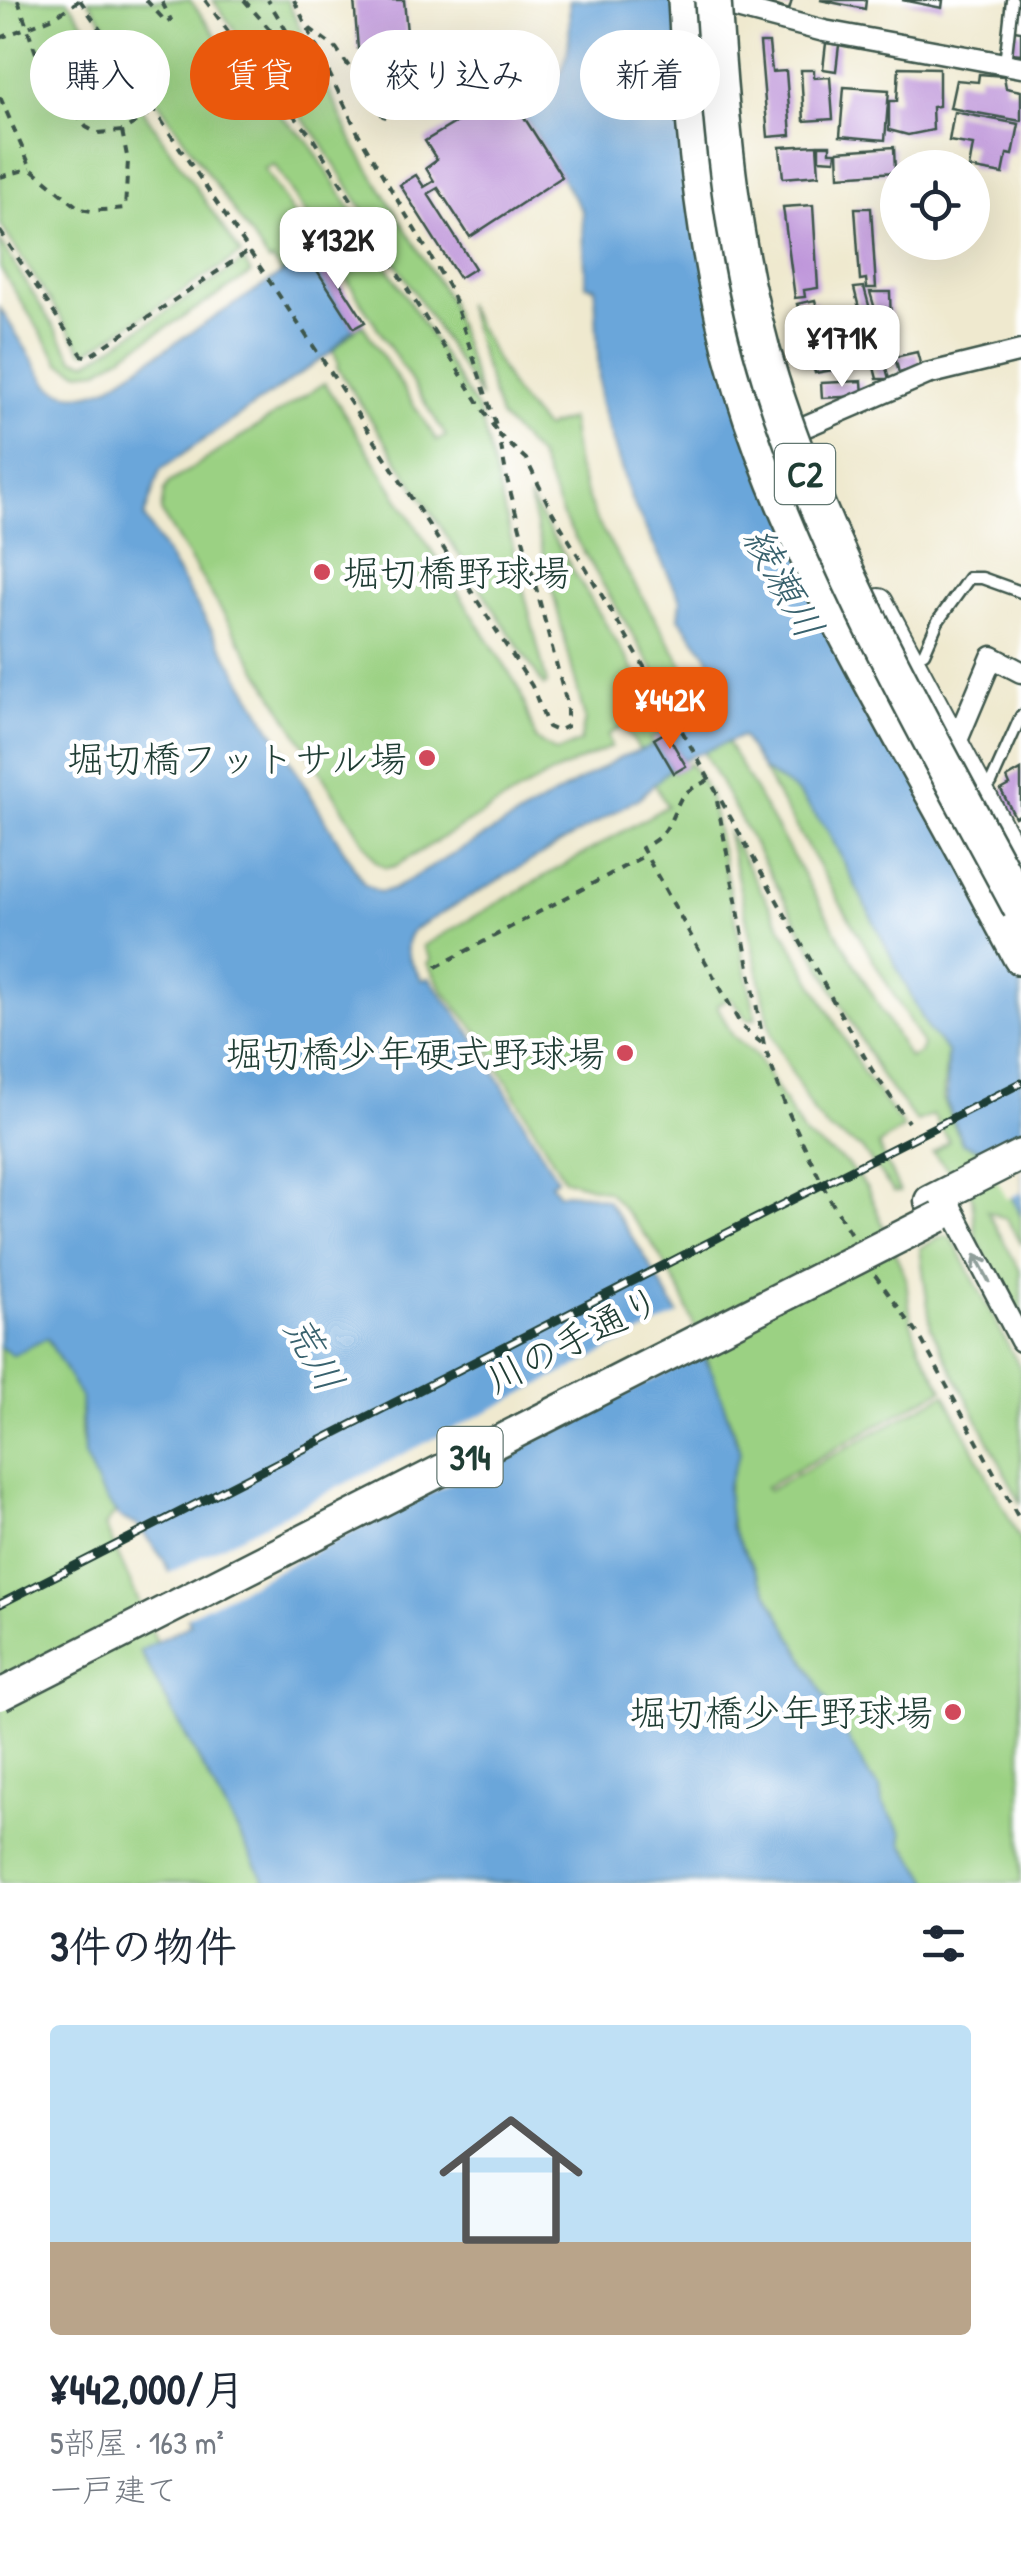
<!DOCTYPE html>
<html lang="ja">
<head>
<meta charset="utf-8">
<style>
  body { margin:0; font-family:"Patrick Hand","Klee One",sans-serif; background:#f2f2f3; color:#1f2937; height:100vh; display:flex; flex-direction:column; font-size:38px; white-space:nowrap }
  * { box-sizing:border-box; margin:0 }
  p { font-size:32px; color:#747a83 }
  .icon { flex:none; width:55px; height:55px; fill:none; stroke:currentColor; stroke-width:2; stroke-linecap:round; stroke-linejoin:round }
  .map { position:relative; height:1883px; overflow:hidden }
  .panel { display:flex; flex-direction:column; background:#fff; flex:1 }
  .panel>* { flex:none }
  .hud { position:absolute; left:30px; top:30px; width:962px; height:90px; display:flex; gap:20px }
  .tools { position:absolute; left:880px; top:150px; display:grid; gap:20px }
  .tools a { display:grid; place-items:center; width:110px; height:110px; border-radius:50%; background:#fff; box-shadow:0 10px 40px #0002; font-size:50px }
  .price { position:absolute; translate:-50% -85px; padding:0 22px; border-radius:20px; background:#fff; color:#222; font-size:32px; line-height:65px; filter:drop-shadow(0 2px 5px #0008) }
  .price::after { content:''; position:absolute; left:50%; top:60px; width:30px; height:22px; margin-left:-15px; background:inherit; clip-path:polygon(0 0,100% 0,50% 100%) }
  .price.selected { background:#ea580c; color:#fff }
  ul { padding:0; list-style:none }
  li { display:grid; align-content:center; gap:20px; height:530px; padding:0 50px }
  li span { display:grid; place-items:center; height:310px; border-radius:10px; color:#555 }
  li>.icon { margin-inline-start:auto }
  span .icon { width:180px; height:180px; fill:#fffc; stroke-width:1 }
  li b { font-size:42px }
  h2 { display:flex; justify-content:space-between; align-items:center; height:120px; padding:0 50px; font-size:42px }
  .pill { padding:0 35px; border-radius:45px; background:#fff; box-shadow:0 10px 40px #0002; font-size:35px; line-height:90px }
  .pill.selected { background:#ea580c; color:#fff }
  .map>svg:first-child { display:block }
</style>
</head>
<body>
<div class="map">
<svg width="1021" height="1883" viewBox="0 0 1021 1883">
  <rect width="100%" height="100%" fill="#fff"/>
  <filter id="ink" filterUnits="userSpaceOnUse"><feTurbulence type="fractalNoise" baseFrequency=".01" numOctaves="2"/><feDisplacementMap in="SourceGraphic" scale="20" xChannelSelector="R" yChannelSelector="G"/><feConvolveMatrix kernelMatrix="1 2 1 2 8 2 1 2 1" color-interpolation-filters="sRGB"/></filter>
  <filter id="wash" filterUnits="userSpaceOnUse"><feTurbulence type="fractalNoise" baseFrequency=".0048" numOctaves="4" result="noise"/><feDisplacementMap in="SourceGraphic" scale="40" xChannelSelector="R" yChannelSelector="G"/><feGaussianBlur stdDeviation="2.25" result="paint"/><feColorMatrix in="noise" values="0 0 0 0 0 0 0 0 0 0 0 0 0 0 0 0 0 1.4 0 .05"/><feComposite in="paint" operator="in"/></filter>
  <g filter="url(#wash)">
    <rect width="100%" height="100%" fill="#efe9cf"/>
    <g fill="#9bd183" stroke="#5d875c" stroke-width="2.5">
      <polygon points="0,0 68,0 241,254 87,352 82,350 0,224"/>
      <polygon points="88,0 190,0 264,101 308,141 480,414 547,684 544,686 337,367 339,364 333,350 362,324 437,441 446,436 274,164 264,169 320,256 281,272 273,260 269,262"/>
      <polygon points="213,0 287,0 353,143 449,300 481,399 317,136 282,95"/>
      <polygon points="0,241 74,359 87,362 93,359 244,261 251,274 99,370 79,372 60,363 0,268"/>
      <polygon points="465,303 515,394 544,428 570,419 577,468 595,518 709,709 687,726 564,519 538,456 500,417"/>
      <polygon points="325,383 519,688 536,740 557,752 580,742 585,719 529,498 669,728 650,739 653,746 640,750 623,726 608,735 611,747 548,775 395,866 386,868 376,862 161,512 164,491 169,483"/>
      <polygon points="727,742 909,1058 920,1053 923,1045 762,769 798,793 828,831 929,1031 947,1051 943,1099 962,1143 990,1153 1021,1216 1021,1245 1007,1219 987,1211 1021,1272 1021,1335 976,1237 972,1196 933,1153 949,1141 933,1115 917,1122 882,1078 703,751"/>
      <polygon points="690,763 709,793 756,1018 748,1020 730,998 717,1005 732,1035 756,1055 805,1136 846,1163 867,1188 906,1278 911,1322 919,1346 943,1389 766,1487 769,1490 945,1394 1021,1541 1021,1883 931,1883 903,1844 902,1832 882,1803 876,1782 869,1777 751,1563 735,1540 727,1501 730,1474 740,1452 736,1437 682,1294 652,1243 609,1192 564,1179 480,1035 445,993 427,963 431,960 423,946 667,806 654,783 671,768 674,772"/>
      <polygon points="727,830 864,1074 904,1128 878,1145 900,1192 894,1192 861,1148 829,1130 814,1113 772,1035"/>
      <polygon points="944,1236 952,1238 1021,1370 1021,1504 931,1328 920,1248"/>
      <polygon points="47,1338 81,1397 81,1439 101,1492 116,1512 105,1526 157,1642 140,1652 266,1883 0,1883 0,1347 13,1355"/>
    </g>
    <g fill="#6aa6da" stroke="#447287" stroke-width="2.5">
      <path d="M 569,0 L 677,0 L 689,176 L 983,906 L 1021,978 L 1021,1216 L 990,1153 L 962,1143 L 947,1103 L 947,1051 L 929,1031 L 828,831 L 798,793 L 762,769 L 742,736 L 683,760 L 670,739 L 721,699 L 708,656 L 679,618 L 681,600 L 631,499 L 600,401 L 595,287 L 586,285 L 582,211 L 522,112 C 570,81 571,54 569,0 Z"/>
      <path d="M 311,261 L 354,328 L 329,354 L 160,470 L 144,517 L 364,884 L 379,892 L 392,890 L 621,757 L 657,744 L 671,768 L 640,797 L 413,930 C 399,949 411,962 422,980 L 429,978 L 476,1040 L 557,1179 L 551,1183 L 558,1193 L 585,1194 L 607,1200 L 642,1252 L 713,1374 L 740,1452 L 727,1487 L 731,1528 L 751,1563 L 869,1776 L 880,1788 L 882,1803 L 902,1832 L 903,1844 L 931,1883 L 266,1883 L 140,1651 L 190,1624 L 164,1560 L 137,1525 L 119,1517 L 101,1492 L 84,1456 L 81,1397 L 47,1338 L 13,1355 L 0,1347 L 0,308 L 48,384 C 67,399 84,396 106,388 L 281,274 Z"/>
    </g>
    <g fill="#efe9cf">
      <polygon points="1021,1137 1021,1192 1007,1199 985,1157"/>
      <polygon points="682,1313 705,1353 182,1619 165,1575"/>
    </g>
    <g id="blocks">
      <g fill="#bf97da">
        <polygon points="354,0 404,0 408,44 438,42 442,91 392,95 388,47 358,49"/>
        <polygon points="759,0 792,0 789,10"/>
        <polygon points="820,0 866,0 865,9"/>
        <polygon points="902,0 943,0 942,8"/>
        <polygon points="1014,30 1021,31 1021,54 1011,53"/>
        <polygon points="760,43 769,43 772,72 786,71 791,135 768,137"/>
        <polygon points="826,43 839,45 836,71 823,69"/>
        <polygon points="472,53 473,69 454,70 453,54"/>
        <polygon points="899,67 939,68 939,106 932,107 933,130 908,135 889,130 889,101 897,101"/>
        <polygon points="801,70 814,70 814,78 830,77 833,119 804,121"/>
        <polygon points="979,74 1004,76 1006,88 1021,91 1021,121 950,108 956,80 978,82"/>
        <polygon points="501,81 562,177 470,237 438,188 428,194 475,268 459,278 400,185 416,175 424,187 434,181 426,168 437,160 425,141 460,120 454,110 477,95 483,105 493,99 487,89"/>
        <polygon points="844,87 889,90 885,140 840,136"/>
        <polygon points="954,112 1019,124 1013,155 1007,154 1003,174 969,168 973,145 949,141"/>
        <polygon points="817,145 819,175 783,178 780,147"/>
        <polygon points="819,145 830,145 830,152 836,152 835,160 819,159"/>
        <polygon points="894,147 895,172 839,176 838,151"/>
        <polygon points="813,205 818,288 804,290 805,297 795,298 783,207"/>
        <polygon points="855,208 871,208 876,288 867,288 866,279 860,280"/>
        <polygon points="322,255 365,322 354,328 311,261"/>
        <polygon points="864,287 889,379 877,379 854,288"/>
        <polygon points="870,292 890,292 891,327 880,326"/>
        <polygon points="815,300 833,370 815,373 797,304"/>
        <polygon points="917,352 921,367 899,373 895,357"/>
        <polygon points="862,381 863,396 822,398 821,383"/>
        <polygon points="666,732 686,766 674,773 654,739"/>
        <polygon points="1021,770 1021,814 1015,817 1001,790 1010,785 1007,778"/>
      </g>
    </g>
  </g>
  <g filter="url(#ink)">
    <use href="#blocks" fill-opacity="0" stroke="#3e574b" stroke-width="2.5"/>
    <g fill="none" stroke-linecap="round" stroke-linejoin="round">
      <defs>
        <g id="service">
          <polyline points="1005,64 1012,0"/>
          <polyline points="924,653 938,621 969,578 982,578 1021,592"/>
          <polyline points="991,783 1021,716"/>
        </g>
        <g id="minor">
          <polyline points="729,6 824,31 1021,67"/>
          <polyline points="804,427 927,374 1021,351"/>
          <polyline points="955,745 992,657 1021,672"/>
          <polyline points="944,1194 1021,1341"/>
        </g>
        <polyline id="secondary" points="879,603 1021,869"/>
        <polyline id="primary" points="930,1201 1021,1155"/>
        <path id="motorway" d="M 686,0 C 693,132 704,261 742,388 C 787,536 864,669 939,804 C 967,854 994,906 1021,957"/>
      </defs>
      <use href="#service" stroke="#3e574b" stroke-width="15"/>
      <use href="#minor" stroke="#3e574b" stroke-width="25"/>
      <use href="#secondary" stroke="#3e574b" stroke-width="32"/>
      <use href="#primary" stroke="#3e574b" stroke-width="35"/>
      <use href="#motorway" stroke="#3e574b" stroke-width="40"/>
      <g stroke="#3e574b" stroke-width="4" stroke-dasharray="8 8" stroke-linecap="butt">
        <polyline points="18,0 42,71 86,127 97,133 122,131 156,109"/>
        <polyline points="80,0 326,365 532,686 548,727 557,731 567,726 567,704 507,479 499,435 526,459 550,508 681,729 872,1070 908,1122"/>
        <polyline points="146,0 167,23 171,20 161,0"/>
        <polyline points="205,0 273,92 310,134 499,435"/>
        <polyline points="244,0 301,65 305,62 268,0"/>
        <polyline points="294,0 359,135 451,291 498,431"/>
        <polyline points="309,28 336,48 383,116 392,119"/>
        <polyline points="0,38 54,17 80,0"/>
        <polyline points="0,97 31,168 80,209 91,211 125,208 128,161 122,131"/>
        <polyline points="0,177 31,168"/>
        <polyline points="0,231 82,355 88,357 250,250"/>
        <path d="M 708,780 C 700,785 686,790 681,798 C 668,823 670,834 642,848 L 742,1027 L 764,1045"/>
        <polyline points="717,801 764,1045 785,1105 828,1196 852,1236"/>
        <polyline points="436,967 646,855"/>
        <polyline points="875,1275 920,1337 1021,1522"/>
      </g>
      <use href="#service" stroke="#fff" stroke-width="10"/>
      <use href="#minor" stroke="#fff" stroke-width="20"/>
      <use href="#secondary" stroke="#fff" stroke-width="28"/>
      <use href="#primary" stroke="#fff" stroke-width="30"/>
      <use href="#motorway" stroke="#fff" stroke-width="35"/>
      <defs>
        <polyline id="rail" points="0,1604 1021,1083"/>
      </defs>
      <use href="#rail" stroke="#1f3d34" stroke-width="9"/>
      <use href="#rail" stroke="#fff" stroke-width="5" stroke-dasharray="15" stroke-linecap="butt"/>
      <defs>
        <polyline id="primary-bridge" points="0,1695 939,1217"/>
        <path id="motorway-bridge" d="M 713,0 C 721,129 732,257 771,381 C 830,567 930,737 1021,908"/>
      </defs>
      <use href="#primary-bridge" stroke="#3e574b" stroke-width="35" stroke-linecap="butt"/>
      <use href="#motorway-bridge" stroke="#3e574b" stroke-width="40" stroke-linecap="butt"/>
      <use href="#primary-bridge" stroke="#fff" stroke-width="30"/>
      <use href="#motorway-bridge" stroke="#fff" stroke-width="35"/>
    </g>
    <defs><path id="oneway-shaft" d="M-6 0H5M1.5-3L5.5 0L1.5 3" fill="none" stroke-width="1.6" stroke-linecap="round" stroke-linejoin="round" transform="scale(2.5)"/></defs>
    <use stroke="#8f9e9a" href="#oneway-shaft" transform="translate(982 1268) rotate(-118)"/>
  </g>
  <g fill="#d1495b" stroke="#fff" stroke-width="4">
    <circle cx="322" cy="572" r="10"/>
    <circle cx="427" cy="758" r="10"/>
    <circle cx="625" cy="1053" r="10"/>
    <circle cx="953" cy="1712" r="10"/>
  </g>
  <g text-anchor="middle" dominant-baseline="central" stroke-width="9" stroke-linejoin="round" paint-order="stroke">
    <g fill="#fff" stroke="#627771" stroke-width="2.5">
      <rect x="775" y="444" width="60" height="60" rx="8"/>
      <rect x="437.5" y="1427" width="65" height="60" rx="8"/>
    </g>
    <g font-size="35" font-weight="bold" fill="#1f3d34">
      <text x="805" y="474">C2</text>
      <text x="470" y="1457">314</text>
    </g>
    <g font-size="38" fill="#1f3d34" stroke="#fff" text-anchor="end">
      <text x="342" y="572" text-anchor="start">堀切橋野球場</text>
      <text x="407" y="758">堀切橋フットサル場</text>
      <text x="605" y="1053">堀切橋少年硬式野球場</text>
      <text x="933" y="1712">堀切橋少年野球場</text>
    </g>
    <g font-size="38" fill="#1f3d34" stroke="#fff">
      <text transform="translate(573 1339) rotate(-27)">川の手通り</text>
    </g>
    <g font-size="40" font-style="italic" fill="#39626e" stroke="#fff">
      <text transform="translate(785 582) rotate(61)">綾瀬川</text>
      <text transform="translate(315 1353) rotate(61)">荒川</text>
    </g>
  </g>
</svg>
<div class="tools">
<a><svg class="icon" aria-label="locate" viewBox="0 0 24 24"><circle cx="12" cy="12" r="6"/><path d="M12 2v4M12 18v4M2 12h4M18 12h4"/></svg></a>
</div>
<b class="price" style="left:338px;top:292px">¥132K</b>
<b class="price" style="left:842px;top:390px">¥171K</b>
<b class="price selected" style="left:670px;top:752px">¥442K</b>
<div class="hud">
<a class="pill">購入</a>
<a class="pill selected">賃貸</a>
<a class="pill">絞り込み</a>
<a class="pill">新着</a>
</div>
</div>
<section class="panel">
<h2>3件の物件<svg class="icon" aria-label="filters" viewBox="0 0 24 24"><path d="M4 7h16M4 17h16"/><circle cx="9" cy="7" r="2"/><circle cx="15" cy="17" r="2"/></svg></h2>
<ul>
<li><span style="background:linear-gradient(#bfe0f5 70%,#b9a48a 0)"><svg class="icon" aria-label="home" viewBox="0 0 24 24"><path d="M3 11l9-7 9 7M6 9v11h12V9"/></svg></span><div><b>¥442,000/月</b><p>5部屋 · 163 m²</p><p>一戸建て</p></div></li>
</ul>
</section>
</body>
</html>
